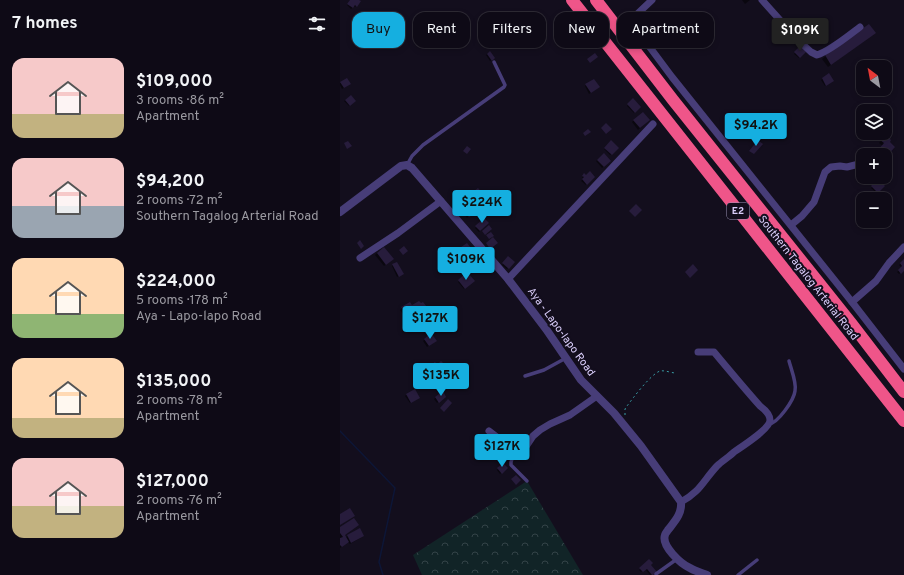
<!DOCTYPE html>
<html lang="en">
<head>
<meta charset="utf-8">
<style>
  body { margin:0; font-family:Overpass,sans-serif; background:#17131f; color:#f1f3f6; height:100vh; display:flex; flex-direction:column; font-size:15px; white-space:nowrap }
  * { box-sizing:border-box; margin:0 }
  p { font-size:13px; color:#9b9aa1 }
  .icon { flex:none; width:22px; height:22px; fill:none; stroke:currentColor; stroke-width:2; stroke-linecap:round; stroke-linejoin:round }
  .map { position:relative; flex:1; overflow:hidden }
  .sheet { display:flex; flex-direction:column; background:#0e0a16; width:340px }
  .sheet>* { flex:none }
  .guide { position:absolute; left:12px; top:12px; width:380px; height:36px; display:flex; gap:8px }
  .needle { width:26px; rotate:328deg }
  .tools { position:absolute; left:516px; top:60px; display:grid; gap:8px }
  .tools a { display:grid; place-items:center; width:36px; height:36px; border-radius:8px; background:#0e0a16; box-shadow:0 2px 6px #0003,0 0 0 1px #2e2b35; font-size:20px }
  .price { position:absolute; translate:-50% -34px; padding:0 9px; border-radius:4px; background:#15afe0; color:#111; font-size:13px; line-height:26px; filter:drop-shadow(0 1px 2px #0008) }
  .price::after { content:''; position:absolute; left:50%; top:24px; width:12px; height:9px; margin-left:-6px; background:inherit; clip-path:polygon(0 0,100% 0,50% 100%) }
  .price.active { background:#222; color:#fff }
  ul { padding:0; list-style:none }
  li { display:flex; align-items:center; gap:12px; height:100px; padding:0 12px }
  li span { display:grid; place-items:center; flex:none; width:112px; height:80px; border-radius:12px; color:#555 }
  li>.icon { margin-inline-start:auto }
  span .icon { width:48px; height:48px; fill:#fffc; stroke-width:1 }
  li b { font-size:17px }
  h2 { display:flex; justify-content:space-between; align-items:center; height:48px; padding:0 12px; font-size:17px }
  .pill { padding:0 14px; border-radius:12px; background:#0e0a16; box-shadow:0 2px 6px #0003,0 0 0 1px #2e2b35; font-size:14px; line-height:36px }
  .pill.active { background:#15afe0; color:#111 }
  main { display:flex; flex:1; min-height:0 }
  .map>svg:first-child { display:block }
</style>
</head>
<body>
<main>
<section class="sheet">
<h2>7 homes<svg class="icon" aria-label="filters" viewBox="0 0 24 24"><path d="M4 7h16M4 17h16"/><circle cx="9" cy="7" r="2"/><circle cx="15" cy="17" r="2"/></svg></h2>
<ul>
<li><span style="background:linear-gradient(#f6c9c9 70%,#c2b280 0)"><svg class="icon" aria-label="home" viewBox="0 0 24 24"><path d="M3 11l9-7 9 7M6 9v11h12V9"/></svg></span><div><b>$109,000</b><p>3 rooms · 86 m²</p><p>Apartment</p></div></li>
<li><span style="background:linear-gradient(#f6c9c9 60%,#9aa5b1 0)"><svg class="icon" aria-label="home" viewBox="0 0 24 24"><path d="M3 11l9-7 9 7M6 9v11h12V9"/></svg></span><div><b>$94,200</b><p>2 rooms · 72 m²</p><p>Southern Tagalog Arterial Road</p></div></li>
<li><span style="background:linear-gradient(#ffd9b3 70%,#8fb573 0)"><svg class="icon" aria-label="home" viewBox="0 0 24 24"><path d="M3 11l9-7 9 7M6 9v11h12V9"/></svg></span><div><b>$224,000</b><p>5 rooms · 178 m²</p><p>Aya - Lapo-lapo Road</p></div></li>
<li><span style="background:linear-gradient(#ffd9b3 75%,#c2b280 0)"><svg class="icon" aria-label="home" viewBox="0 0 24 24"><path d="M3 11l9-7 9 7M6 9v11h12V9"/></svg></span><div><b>$135,000</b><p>2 rooms · 78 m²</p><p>Apartment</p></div></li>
<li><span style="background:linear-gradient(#f6c9c9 60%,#c2b280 0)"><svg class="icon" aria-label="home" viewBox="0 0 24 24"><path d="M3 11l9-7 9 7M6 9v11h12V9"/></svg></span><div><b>$127,000</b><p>2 rooms · 76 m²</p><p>Apartment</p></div></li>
</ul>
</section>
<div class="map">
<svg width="564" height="575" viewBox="0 0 564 575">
  <defs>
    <pattern id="forest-crowns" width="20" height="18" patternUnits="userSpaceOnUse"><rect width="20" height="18" fill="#112427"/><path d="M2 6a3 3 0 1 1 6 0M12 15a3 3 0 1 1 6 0" fill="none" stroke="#334347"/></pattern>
  </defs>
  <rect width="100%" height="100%" fill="#130e1d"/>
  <polygon fill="url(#forest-crowns)" points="187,481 243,575 82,575 73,555"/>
  <g fill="#0007">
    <polygon points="11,0 18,0 20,2 15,7 14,6 11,9 7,5"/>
    <polygon points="402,0 410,0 405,4"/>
    <polygon points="529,25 534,33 488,67 482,59"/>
    <polygon points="460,48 465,52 459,58 454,54"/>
    <polygon points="150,52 154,58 150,61 146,55"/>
    <polygon points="489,75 492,82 485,86 481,80"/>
    <polygon points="7,79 8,85 2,89 0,85 0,83"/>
    <polygon points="246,85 257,88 249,94 245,86"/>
    <polygon points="11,96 15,101 9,106 4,101"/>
    <polygon points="293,100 300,107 294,113 287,106"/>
    <polygon points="294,120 307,122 298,130 292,122"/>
    <polygon points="545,136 548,142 545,156 545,155 539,155 537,152 543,146 539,143"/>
    <polygon points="271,142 277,148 270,155 264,149"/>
    <polygon points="264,155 270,161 262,168 256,161"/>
    <polygon points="244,174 246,176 254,177 246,185 241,181 243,179 242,178"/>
    <polygon points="538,181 544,186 537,193 531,188"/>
    <polygon points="131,195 140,195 133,200 130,196"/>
    <polygon points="129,208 133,213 127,218 123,212"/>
    <polygon points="144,219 148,223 139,232 135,228"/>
    <polygon points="140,249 144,253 139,257 136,253"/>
    <polygon points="37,253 50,261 44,266 35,255"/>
    <polygon points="168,258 173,262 167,269 162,265"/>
    <polygon points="564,261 564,271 559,274 557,272 562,268 559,265"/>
    <polygon points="53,265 61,275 57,277 52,266"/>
    <polygon points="127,274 133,281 124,289 118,282"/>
    <polygon points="72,307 83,309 79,321 72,326 60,310 62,308"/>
    <polygon points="91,335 94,342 87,347 83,341"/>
    <polygon points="94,363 103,372 97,378 88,369"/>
    <polygon points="102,393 105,397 97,403 94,399"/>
    <polygon points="66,395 77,399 70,403 65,396"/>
    <polygon points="163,464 167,468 160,474 157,470"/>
    <polygon points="0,529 5,538 19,529 22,537 10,544 8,542 0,548 0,540 1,539 0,538"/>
    <polygon points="309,561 310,565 312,575 310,575 305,569 301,572 299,570"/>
  </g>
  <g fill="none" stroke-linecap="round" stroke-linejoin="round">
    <polyline stroke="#0d1637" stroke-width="1.5" points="0,431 55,488 39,562 43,575"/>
  </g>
  <g fill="#271c3c">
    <polygon points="10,0 19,0 21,1 17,7 15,5 13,8 7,4"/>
    <polygon points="529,24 536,33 491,65 485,55"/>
    <polygon points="460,46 466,52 460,58 454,52"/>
    <polygon points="150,51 155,58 152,61 147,54"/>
    <polygon points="255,53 258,57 250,63 247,59"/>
    <polygon points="489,73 494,81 486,86 482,78"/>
    <polygon points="7,78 11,84 4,88 0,82"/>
    <polygon points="254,79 260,87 251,93 245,84"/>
    <polygon points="11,95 16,101 10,106 5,100"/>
    <polygon points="293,98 301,107 295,113 287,104"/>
    <polygon points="303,112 310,120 300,128 293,120"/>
    <polygon points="266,123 272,129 266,134 261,128"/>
    <polygon points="248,129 251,132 245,136 243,133"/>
    <polygon points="545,134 551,140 550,142 555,147 545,158 545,155 544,155 538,150 544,143 540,140"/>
    <polygon points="271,140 279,148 272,155 264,148"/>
    <polygon points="418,140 423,144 414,154 409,151"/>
    <polygon points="8,141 12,146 7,149 4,143"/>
    <polygon points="127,146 131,149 127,154 123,151"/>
    <polygon points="264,153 271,161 264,167 257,160"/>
    <polygon points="250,171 255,177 247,185 242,179 244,177 242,176 244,173 246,175"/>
    <polygon points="538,179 545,186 538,193 531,186"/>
    <polygon points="138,188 143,194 135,200 130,194"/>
    <polygon points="296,204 302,210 295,217 289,211"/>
    <polygon points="129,207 134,214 129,217 124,211"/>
    <polygon points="144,218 149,223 140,231 135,226"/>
    <polygon points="149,225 152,229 145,235 142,231"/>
    <polygon points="151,232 154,236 149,239 146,235"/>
    <polygon points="153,237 158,243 150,249 146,243"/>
    <polygon points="20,240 24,246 21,249 17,243"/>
    <polygon points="127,243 131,248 121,255 118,249"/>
    <polygon points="64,246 68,251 63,255 59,250"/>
    <polygon points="44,247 54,259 46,265 37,253"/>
    <polygon points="168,256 175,262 169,269 162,263"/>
    <polygon points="564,259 564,271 561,274 558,270 562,266 560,263"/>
    <polygon points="57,262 64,274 59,277 52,264"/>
    <polygon points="353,264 358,270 350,278 345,272"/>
    <polygon points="127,272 135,281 125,289 118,280"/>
    <polygon points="79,301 81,303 83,302 87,307 84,308 87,313 80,318 82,320 74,325 61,307 70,302 72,305"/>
    <polygon points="91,333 97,341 89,346 84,339"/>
    <polygon points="101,361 106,366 103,369 98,364"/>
    <polygon points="95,362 104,372 98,378 88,367"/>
    <polygon points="77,369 80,373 76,376 73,372"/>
    <polygon points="75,389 80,398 71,403 66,394"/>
    <polygon points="103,391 106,397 99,403 95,397"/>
    <polygon points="108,399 112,403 104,412 100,408"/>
    <polygon points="163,463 168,468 162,474 157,468"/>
    <polygon points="176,475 181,480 176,485 171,479"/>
    <polygon points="10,508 15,516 0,525 0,514"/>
    <polygon points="14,518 19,525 5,535 9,542 2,547 0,545 0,538 3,537 0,533 0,527"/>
    <polygon points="20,528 24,536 11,543 7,535"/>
    <polygon points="309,559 313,563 311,565 317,572 313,575 312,575 307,569 303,572 299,568"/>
  </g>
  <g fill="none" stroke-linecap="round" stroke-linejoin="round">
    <path stroke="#389ca5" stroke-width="1" stroke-dasharray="2 3" stroke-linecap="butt" d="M 285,415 L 285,409 L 287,406 C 293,398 311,374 320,371 C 325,370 331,373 336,373"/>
    <g stroke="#473d78" stroke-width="3.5">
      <polyline points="67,165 72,156 83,145 164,87 165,85 154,62"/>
      <polyline points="133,271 149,259"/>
      <polyline points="185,376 204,370 226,358"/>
      <path d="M 429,424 C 438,423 454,400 455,391 C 457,383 451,369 449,361"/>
      <polyline points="175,451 171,462 171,465 187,481"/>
      <polyline points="316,574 337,559"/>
      <polyline points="398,575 417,560"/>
    </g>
    <g stroke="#473d78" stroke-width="7">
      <polyline points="312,0 293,18 292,22 294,26 332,77 512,302 564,369"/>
      <path d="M 422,0 L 457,39 L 471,52 L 477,55 C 490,51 508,36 520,27"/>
      <polyline points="451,225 462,216 474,202 485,172 491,167 500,166 507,167 523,163"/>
      <polyline points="20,258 58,233 101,201"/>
      <polyline points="168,279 313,124"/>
      <polyline points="512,302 536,281 549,263 564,247"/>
      <polyline points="149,431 175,451 182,451 185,448 193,436 200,430 210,424 230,415 257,396"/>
      <path d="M 341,502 C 360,492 363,481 377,466 C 382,461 389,457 394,452 C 401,447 430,429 430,420 C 430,415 424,409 420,406 C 404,388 389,370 374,352 L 358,352"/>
    </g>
    <path stroke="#473d78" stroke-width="8" d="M 0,212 L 61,166 L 67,165 L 72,168 L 168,279 L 206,329 L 241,380 L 274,413 L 301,446 L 341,502 C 342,514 335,521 328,530 C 327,532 325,533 325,535 C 321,546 341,564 350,568 C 355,571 362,573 367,575"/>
    <g stroke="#ef5589" stroke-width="12">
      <path d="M 232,0 C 342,141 454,280 564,421"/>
      <polyline points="256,0 333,100 511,323 564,392"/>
    </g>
  </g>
  <g text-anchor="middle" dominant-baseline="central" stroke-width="4" stroke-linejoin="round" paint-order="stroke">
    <rect fill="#130e1d" stroke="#9e94b8" stroke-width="1" x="387" y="203" width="22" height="16" rx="3"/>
    <g font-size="10" font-weight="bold" fill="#dacefb">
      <text x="398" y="211">E2</text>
    </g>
    <g font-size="11" fill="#dacefb" stroke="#130e1d">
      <text transform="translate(468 278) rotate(52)">Southern Tagalog Arterial Road</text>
      <text transform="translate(221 332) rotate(54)">Aya - Lapo-lapo Road</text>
    </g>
  </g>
</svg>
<div class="tools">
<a><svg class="needle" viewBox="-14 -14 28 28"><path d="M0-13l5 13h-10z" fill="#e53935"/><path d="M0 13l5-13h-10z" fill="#9b9aa1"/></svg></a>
<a><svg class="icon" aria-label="layers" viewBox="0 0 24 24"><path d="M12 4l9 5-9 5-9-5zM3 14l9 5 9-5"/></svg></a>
<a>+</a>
<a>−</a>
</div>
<b class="price active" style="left:460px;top:52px">$109K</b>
<b class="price" style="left:416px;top:147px">$94.2K</b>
<b class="price" style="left:142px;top:224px">$224K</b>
<b class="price" style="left:126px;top:281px">$109K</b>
<b class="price" style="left:90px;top:340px">$127K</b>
<b class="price" style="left:101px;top:397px">$135K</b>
<b class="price" style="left:162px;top:468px">$127K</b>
<div class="guide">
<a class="pill active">Buy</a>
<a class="pill">Rent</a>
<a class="pill">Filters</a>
<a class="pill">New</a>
<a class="pill">Apartment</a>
</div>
</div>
</main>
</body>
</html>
